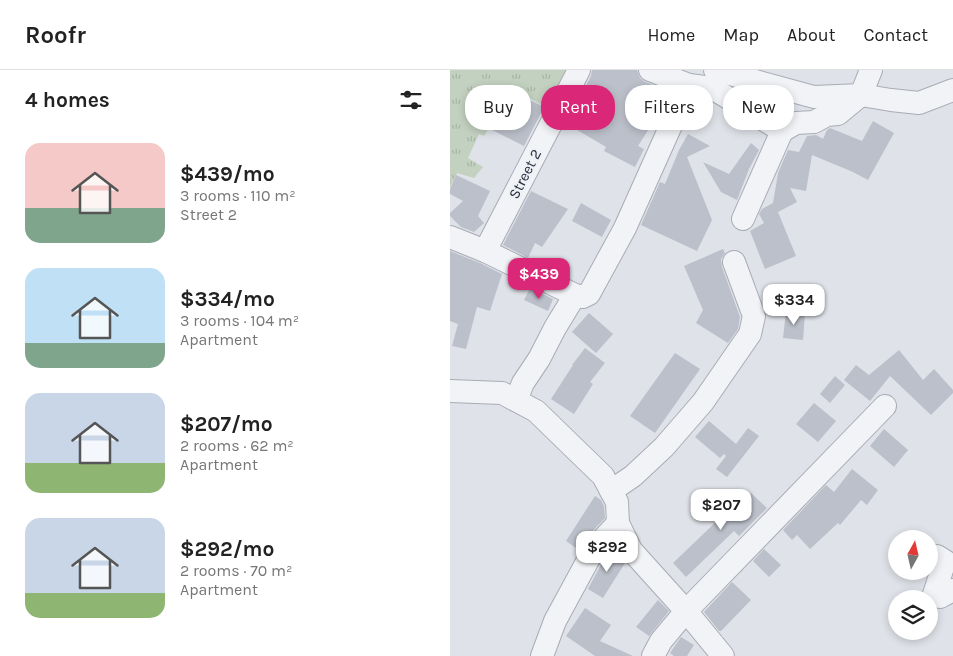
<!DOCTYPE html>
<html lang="en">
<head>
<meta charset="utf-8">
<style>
  body { margin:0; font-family:Karla,sans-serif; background:#f6f6f6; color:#222; height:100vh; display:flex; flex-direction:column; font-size:19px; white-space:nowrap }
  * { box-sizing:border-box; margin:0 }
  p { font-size:16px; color:#767676 }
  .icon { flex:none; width:28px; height:28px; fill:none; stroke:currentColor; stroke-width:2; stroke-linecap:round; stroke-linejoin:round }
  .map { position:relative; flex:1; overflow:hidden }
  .details { display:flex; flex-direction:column; background:#fff; width:450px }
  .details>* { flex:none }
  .top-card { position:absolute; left:15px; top:15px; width:412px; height:45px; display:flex; gap:10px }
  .needle { width:32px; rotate:8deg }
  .buttons { position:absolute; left:438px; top:460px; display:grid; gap:10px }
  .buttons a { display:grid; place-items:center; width:50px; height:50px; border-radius:50%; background:#fff; box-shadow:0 2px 8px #0003; font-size:25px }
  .price { position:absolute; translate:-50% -42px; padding:0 11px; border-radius:10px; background:#fff; color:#222; font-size:16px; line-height:32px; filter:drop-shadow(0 1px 2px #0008) }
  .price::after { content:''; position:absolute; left:50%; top:30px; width:15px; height:11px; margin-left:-8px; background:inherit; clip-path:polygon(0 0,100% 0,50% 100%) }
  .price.current { background:#db2777; color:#fff }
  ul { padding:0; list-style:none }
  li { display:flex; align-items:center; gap:15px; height:125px; padding:0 25px }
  li span { display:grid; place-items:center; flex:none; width:140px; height:100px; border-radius:15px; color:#555 }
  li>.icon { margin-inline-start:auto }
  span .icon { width:60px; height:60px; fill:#fffc; stroke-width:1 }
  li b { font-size:21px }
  h2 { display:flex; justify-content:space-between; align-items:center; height:60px; padding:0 25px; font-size:21px }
  .tag { padding:0 18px; border-radius:20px; background:#fff; box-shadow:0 2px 8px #0003; font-size:18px; line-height:45px }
  .tag.current { background:#db2777; color:#fff }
  header { display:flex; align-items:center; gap:30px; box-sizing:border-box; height:70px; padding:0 25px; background:#fff; border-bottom:1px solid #e0e0e0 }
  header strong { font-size:24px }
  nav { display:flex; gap:28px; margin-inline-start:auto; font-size:18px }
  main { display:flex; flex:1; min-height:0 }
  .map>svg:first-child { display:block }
</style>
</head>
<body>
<header>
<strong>Roofr</strong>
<nav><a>Home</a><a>Map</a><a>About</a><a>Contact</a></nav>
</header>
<main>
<section class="details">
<h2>4 homes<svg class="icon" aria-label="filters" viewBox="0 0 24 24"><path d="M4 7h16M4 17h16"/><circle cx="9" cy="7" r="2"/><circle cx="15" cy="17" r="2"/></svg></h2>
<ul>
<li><span style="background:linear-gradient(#f6c9c9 65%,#7fa58c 0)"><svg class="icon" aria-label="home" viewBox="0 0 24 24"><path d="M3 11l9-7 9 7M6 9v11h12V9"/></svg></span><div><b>$439/mo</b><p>3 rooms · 110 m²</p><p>Street 2</p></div></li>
<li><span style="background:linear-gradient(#bfe0f5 75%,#7fa58c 0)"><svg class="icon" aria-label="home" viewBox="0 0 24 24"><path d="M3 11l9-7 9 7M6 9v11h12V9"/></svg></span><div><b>$334/mo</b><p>3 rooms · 104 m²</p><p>Apartment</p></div></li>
<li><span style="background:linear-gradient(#c9d6e8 70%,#8fb573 0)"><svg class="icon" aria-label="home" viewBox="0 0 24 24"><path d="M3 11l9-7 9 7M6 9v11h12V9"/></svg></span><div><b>$207/mo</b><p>2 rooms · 62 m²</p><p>Apartment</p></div></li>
<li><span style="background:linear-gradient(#c9d6e8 75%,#8fb573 0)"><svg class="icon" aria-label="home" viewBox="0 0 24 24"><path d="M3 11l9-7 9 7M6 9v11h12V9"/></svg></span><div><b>$292/mo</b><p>2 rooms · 70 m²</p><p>Apartment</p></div></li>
</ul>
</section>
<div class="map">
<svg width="503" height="586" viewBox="0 0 503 586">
  <defs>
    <pattern id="grass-tufts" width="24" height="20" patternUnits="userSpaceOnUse" patternTransform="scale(1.25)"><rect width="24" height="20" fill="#c3d1c0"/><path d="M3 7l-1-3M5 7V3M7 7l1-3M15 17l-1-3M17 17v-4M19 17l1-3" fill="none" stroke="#a8b4a6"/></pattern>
  </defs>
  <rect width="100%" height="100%" fill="#dfe2e8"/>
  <polygon fill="url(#grass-tufts)" points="0,0 120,0 100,39 62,19 34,66 29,64 18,88 33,97 24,108 7,103 0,117"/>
  <g fill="#bcc0ca">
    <polygon points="142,0 187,0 190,8 195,12 221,22 212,44 209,43 188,76 194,79 185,97 154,81 156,77 117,54 136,22 133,21 141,6"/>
    <polygon points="63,22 94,37 74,76 42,60"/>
    <polygon points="423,51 444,63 418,110 403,102 362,85 356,121 340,118 347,132 328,142 346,186 315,199 300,161 314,153 309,144 312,139 323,133 328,103 338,80 349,82 357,66 366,65 373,69 377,60 380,58 412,71"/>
    <polygon points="238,64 260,76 237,87 262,150 247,181 191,155 210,112 215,114 229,80"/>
    <polygon points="301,73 309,80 299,99 287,130 271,122 253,92 279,104"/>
    <polygon points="6,105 40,121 28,146 34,153 24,162 11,157 0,146 0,143 13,131 0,124 0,119"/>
    <polygon points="81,121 118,139 92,177 85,173 78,188 53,175"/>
    <polygon points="131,133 161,150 152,167 122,151"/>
    <polygon points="273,179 275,183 271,189 272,197 290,247 288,259 278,273 246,253 253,240 234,196"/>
    <polygon points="0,181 30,193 52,204 40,241 27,237 16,279 2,276 8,254 0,251"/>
    <polygon points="80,218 103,229 98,241 74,230"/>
    <polygon points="336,241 355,243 353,270 333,268"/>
    <polygon points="139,243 163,264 146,283 122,262"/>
    <polygon points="135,278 155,293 140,312 143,314 124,344 101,329 123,295 122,295"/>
    <polygon points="449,280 473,310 484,299 503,320 503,323 481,345 440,306 420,331 394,310 406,295 419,305"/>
    <polygon points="225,283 250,299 205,363 180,346"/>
    <polygon points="385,306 395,315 380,333 370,324"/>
    <polygon points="364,333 386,351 368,372 346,354"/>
    <polygon points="259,351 286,374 298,358 309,366 277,407 266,399 276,386 274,384 270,388 245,367"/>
    <polygon points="434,359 458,380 444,397 420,376"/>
    <polygon points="402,399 428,420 417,435 411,430 390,455 388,453 360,479 347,465 342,470 333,460 376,415 384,422"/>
    <polygon points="301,423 317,438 289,466 284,461 236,507 223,493 270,448 265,442 281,426 290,435"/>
    <polygon points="145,426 151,430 154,436 155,448 134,470 129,480 116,471"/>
    <polygon points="165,476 169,486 175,493 153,528 138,519 155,487"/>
    <polygon points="314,479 331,495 319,507 303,491"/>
    <polygon points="282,512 301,530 271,561 269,561 254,542"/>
    <polygon points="208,530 219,541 199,566 186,557"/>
    <polygon points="135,538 161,555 150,571 183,586 145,586 116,566"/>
    <polygon points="231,567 244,575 237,586 224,586 220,583"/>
  </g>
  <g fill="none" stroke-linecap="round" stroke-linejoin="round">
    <defs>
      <g id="minor">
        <polyline points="200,0 239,15 262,18 332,61 346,53 364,52 377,45 388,44 411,25 421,0"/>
        <polyline points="265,0 364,27 411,25 441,30 469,33 503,20"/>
        <polyline points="293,149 332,61"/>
        <polyline points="0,167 35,181 125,225 133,227 139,224 175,158 239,15"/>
        <polyline points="35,181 129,0"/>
        <polyline points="0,321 52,323 86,341 122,376 153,406 167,432 168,453 181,480 236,541 273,586"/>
        <polyline points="66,330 73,313 89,289 105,258 125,225"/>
        <polyline points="161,421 183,406 214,377 253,332 300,264 304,246 284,192"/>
        <polyline points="487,486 495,491 484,524 490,527 503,520"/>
        <polyline points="92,586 105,551 144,479 168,453"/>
        <polyline points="203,586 211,571 236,541 435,336"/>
      </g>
    </defs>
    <use href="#minor" stroke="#a8acb5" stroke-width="24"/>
    <use href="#minor" stroke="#f2f3f6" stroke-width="22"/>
  </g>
  <g text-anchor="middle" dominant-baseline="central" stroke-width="4.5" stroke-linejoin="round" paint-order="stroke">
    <g font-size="15" fill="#282e3e" stroke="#eef1f5">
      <text transform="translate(75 104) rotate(-63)">Street 2</text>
    </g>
  </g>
</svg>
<div class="buttons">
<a><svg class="needle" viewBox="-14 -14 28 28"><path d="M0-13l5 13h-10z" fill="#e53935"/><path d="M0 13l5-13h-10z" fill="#767676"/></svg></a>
<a><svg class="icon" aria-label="layers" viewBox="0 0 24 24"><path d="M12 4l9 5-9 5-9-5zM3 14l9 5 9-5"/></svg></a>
</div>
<b class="price current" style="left:89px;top:230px">$439</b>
<b class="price" style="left:344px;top:256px">$334</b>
<b class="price" style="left:271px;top:461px">$207</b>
<b class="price" style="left:157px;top:503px">$292</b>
<div class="top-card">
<a class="tag">Buy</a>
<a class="tag current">Rent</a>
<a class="tag">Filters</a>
<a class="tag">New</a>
</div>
</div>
</main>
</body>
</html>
